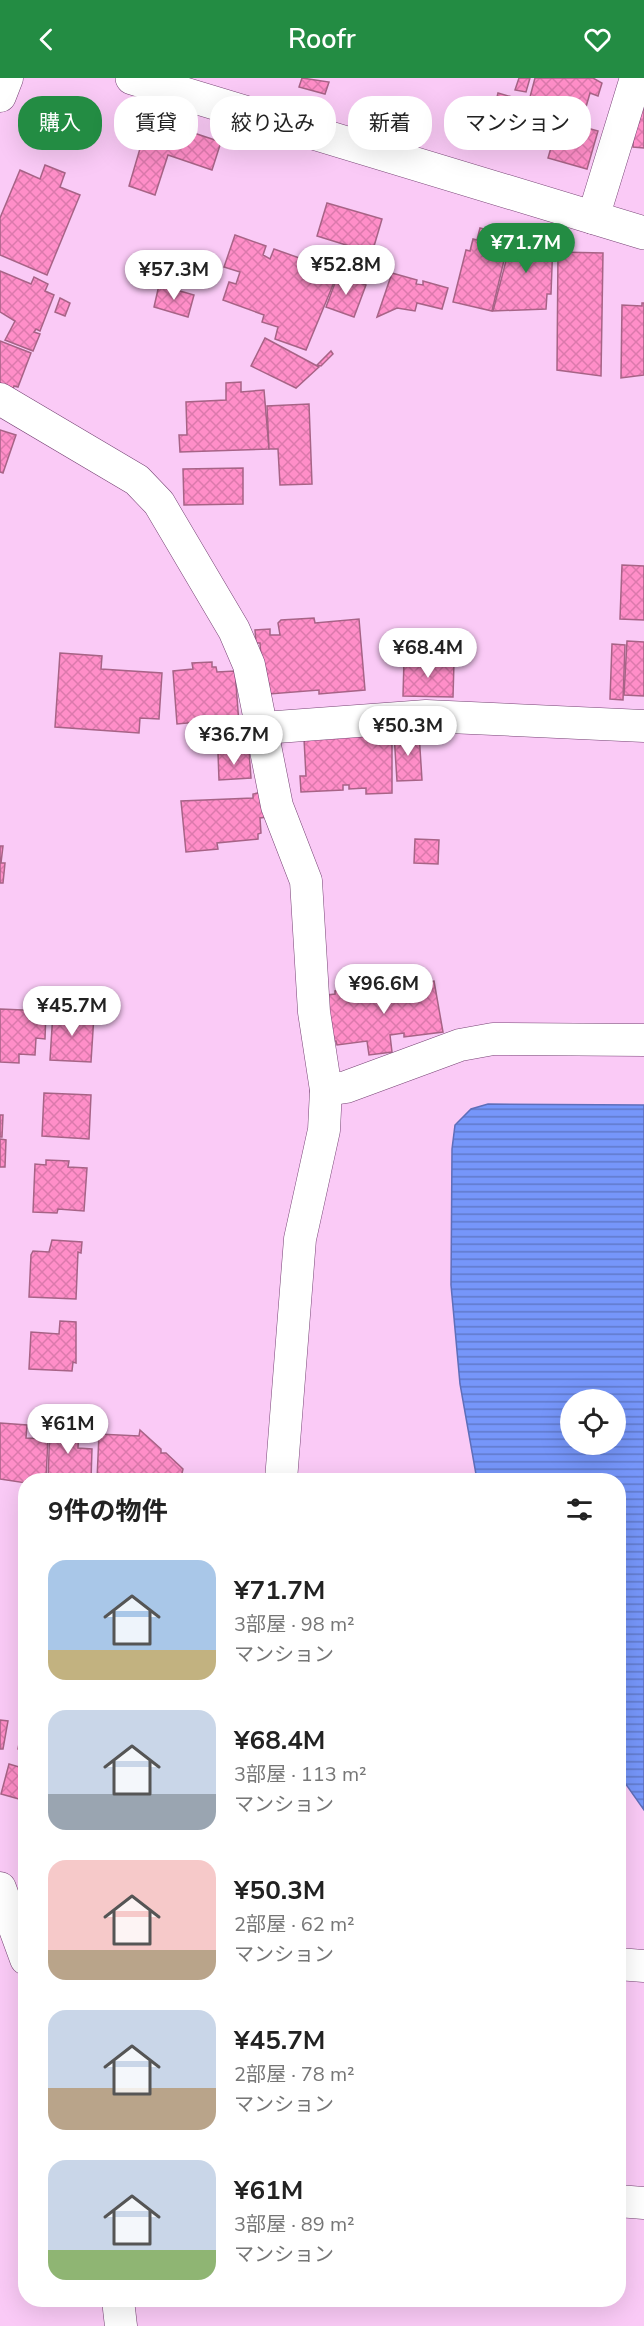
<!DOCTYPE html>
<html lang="ja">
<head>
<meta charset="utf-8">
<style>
  body { margin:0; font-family:"Nunito Sans","Noto Sans JP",sans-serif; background:#f6f6f6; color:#222; height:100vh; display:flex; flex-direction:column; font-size:22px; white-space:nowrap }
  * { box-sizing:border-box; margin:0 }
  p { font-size:20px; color:#767676 }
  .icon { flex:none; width:33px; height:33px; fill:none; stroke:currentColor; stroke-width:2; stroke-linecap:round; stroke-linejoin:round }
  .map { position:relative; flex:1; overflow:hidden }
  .details { position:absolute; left:18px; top:1395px; width:608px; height:834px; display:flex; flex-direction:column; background:#fff; border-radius:24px; box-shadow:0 6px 24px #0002 }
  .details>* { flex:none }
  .top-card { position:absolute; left:18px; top:18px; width:609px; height:54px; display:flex; gap:12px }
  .fabs { position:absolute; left:560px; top:1311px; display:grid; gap:12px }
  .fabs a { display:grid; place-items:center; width:66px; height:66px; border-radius:50%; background:#fff; box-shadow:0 6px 24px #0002; font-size:30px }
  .price { position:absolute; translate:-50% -51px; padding:0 14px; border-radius:21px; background:#fff; color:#222; font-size:20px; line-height:39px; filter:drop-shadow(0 2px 3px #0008) }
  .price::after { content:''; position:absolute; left:50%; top:36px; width:18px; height:14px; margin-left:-9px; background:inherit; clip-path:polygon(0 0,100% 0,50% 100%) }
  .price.active { background:#238c43; color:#fff }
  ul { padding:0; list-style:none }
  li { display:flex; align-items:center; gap:18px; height:150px; padding:0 30px }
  li span { display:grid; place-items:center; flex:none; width:168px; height:120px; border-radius:18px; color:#555 }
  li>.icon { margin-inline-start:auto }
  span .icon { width:72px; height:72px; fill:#fffc; stroke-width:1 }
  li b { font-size:26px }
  h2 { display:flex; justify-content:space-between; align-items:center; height:72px; padding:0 30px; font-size:26px }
  .tag { padding:0 21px; border-radius:24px; background:#fff; box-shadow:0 6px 24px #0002; font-size:21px; line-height:54px }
  .tag.active { background:#238c43; color:#fff }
  header { display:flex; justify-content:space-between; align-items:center; height:78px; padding:0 30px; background:#238c43; color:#fff; font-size:27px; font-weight:600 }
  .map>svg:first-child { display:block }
</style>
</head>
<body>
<header><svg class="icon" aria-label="back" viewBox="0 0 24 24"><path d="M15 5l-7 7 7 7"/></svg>Roofr<svg class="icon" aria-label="heart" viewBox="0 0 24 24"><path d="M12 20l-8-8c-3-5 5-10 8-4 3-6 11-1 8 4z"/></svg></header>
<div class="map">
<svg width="644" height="2248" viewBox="0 0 644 2248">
  <defs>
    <pattern id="water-rules" width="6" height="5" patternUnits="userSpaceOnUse" patternTransform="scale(1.5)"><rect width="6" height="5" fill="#7696fa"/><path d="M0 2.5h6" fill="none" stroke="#6179ca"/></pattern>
    <pattern id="building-cross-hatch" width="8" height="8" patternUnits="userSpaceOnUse" patternTransform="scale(1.5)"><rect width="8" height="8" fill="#ff8ec8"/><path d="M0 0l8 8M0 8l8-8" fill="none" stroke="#db79ac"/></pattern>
  </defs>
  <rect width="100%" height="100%" fill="#facaf6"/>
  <path fill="url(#water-rules)" stroke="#5e6eba" stroke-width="1.5" fill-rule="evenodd" d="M 488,1026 L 644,1027 L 644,1732 L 618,1695 L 618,1402 L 477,1402 L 460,1306 L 451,1207 L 452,1071 L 455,1047 L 471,1031 ZM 570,1322 L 615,1322 L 615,1366 L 570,1366 Z"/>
  <g fill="url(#building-cross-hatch)" stroke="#a76386" stroke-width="1.5">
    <polygon points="302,0 329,4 325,16 299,9"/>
    <polygon points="519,0 530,0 526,14 515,12"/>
    <polygon points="535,0 593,0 602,5 598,18 590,15 586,29 565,23 563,29 530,19"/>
    <polygon points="498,15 550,30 540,65 509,57 508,62 488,56"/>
    <polygon points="644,25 644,70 633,69 634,44"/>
    <polygon points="149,40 221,64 212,92 168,77 155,117 129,108"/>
    <polygon points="559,42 598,53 587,91 548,80"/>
    <polygon points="45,87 65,95 60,109 80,117 47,197 0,177 0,140 20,92 40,101"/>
    <polygon points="327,125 382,141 372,175 317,158"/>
    <polygon points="480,150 510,157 492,233 453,224 466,172 470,173 473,161 477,162"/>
    <polygon points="514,152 553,163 551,216 547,216 546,231 493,233"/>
    <polygon points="235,157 266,168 263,177 270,181 274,171 305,182 306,178 340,190 306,272 275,261 278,249 262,244 264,237 223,222 229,204 236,206 240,194 224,189"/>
    <polygon points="558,174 603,175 601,298 557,292"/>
    <polygon points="0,193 31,206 34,199 48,206 45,213 54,217 40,253 36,251 34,254 40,256 33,273 5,262 15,243 0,234"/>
    <polygon points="392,195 417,202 416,206 423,207 423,203 448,210 442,231 417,225 415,233 397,230 377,239"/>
    <polygon points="338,197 366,207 354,239 326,229"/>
    <polygon points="159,207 194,217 188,239 154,229"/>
    <polygon points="60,220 70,225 65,238 55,234"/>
    <polygon points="642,225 644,225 644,297 621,300 622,227 642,228"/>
    <polygon points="265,260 306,282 319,289 296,310 251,288"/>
    <polygon points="0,263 31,275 18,309 14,308 13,311 0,305"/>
    <polygon points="331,273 333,276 321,288 317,287"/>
    <polygon points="241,304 241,314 264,312 269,371 180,374 179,357 187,357 186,324 226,322 226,305"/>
    <polygon points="309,326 312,406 280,407 278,371 269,371 267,328"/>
    <polygon points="0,352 16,357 3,395 0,394"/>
    <polygon points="243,390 243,426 184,427 183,391"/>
    <polygon points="622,487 644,488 644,542 620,541"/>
    <polygon points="314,540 315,545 359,541 365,612 319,616 319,612 269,616 263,609 260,565 256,565 255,552 270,551 270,557 280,557 278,545 281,542"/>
    <polygon points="627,563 644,564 644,618 624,617"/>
    <polygon points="612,566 625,567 623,622 610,621"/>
    <polygon points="60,575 102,578 101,591 162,595 159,641 140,640 139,655 55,649"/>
    <polygon points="404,582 454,584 453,619 403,618"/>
    <polygon points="212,584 212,589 216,589 217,594 235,593 240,659 209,661 208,648 199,649 198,644 177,646 173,593 193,591 192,585"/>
    <polygon points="419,655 422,702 397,703 394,656"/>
    <polygon points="392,656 392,715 366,716 366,710 349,711 349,707 343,707 343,712 301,714 300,698 306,698 304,661"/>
    <polygon points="249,673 251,700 219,702 218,675"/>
    <polygon points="263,714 267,739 260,740 261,755 258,756 258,761 217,765 218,771 186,774 181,723 253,720 253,716"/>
    <polygon points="415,761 439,762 438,786 414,785"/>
    <polygon points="0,768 3,768 1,785 5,785 3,805 0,805"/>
    <polygon points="434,903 443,954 404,959 404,955 390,957 392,974 369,977 367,963 337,967 336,963 333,963 327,917 335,916 335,913 376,907 377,910 393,907 394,912 410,910 410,906"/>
    <polygon points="0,931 46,933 45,961 36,960 35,977 19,976 19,985 0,984"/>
    <polygon points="53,934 94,937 91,984 50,982"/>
    <polygon points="44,1015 91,1017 89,1061 42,1058"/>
    <polygon points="0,1037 3,1037 2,1059 0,1059"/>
    <polygon points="0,1061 6,1062 5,1089 0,1089"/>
    <polygon points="46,1082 69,1083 68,1089 87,1090 84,1133 58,1131 57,1135 33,1134 35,1086 46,1087"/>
    <polygon points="52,1162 82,1164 81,1175 78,1174 76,1221 29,1219 31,1177 33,1173 49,1174"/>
    <polygon points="60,1243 76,1244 76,1285 73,1284 72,1293 29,1291 31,1254 59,1256"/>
    <polygon points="0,1345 27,1347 26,1360 48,1361 46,1400 26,1402 26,1405 0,1401"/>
    <polygon points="50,1347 79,1348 78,1370 92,1371 91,1402 48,1402"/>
    <polygon points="140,1352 161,1371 161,1375 166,1375 183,1391 181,1400 97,1402 99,1356 139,1358"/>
    <polygon points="25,1635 26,1635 26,1673 18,1671"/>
    <polygon points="0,1642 8,1643 3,1671 0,1671"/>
    <polygon points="9,1686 26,1691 26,1723 1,1716"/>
  </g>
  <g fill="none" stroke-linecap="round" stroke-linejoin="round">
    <defs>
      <g id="minor">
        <polyline points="0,18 7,0"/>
        <polyline points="593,140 636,0"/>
        <polyline points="0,321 137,402 159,425 234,552 249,587 277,728 306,803 314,934 326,1012 324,1052 300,1161 281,1402"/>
        <polyline points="263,650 426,638 644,648"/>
        <polyline points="326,1012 346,1009 460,967 493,961 644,962"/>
        <polyline points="0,1810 26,1881"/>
        <polyline points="618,1886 644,1888"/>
        <polyline points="618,2123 644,2125"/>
        <polyline points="118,2222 121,2248"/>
      </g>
      <polyline id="tertiary" points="132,0 644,155"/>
    </defs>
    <use href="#minor" stroke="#764374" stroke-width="33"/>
    <use href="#tertiary" stroke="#764374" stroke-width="34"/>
    <use href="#minor" stroke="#fff" stroke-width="32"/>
    <use href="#tertiary" stroke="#fff" stroke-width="33"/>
  </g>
</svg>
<div class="fabs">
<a><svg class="icon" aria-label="locate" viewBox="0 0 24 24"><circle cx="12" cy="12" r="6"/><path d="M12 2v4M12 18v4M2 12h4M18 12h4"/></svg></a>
</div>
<b class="price active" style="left:526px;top:196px">¥71.7M</b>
<b class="price" style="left:346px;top:218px">¥52.8M</b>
<b class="price" style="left:174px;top:223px">¥57.3M</b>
<b class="price" style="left:428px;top:601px">¥68.4M</b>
<b class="price" style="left:408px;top:679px">¥50.3M</b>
<b class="price" style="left:234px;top:688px">¥36.7M</b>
<b class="price" style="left:384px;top:937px">¥96.6M</b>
<b class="price" style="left:72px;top:959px">¥45.7M</b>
<b class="price" style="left:68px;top:1377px">¥61M</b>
<div class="top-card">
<a class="tag active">購入</a>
<a class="tag">賃貸</a>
<a class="tag">絞り込み</a>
<a class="tag">新着</a>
<a class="tag">マンション</a>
</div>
<section class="details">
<h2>9件の物件<svg class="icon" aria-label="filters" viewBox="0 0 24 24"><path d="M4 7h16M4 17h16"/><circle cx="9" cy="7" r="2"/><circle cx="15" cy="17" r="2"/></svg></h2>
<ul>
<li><span style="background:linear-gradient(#a9c7e8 75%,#c2b280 0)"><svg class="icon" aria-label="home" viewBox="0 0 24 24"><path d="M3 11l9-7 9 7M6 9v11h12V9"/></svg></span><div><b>¥71.7M</b><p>3部屋 · 98 m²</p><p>マンション</p></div></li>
<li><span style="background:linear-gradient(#c9d6e8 70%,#9aa5b1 0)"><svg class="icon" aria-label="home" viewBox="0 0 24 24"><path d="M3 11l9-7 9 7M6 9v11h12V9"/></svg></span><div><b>¥68.4M</b><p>3部屋 · 113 m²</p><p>マンション</p></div></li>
<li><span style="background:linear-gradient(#f6c9c9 75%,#b9a48a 0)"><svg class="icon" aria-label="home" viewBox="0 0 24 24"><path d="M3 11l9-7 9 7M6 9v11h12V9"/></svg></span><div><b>¥50.3M</b><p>2部屋 · 62 m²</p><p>マンション</p></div></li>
<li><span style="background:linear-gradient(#c9d6e8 65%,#b9a48a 0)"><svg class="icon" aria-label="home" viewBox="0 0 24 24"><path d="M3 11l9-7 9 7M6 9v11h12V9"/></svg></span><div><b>¥45.7M</b><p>2部屋 · 78 m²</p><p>マンション</p></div></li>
<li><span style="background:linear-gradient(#c9d6e8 75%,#8fb573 0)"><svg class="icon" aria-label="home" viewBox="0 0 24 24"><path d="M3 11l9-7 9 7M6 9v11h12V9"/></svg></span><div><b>¥61M</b><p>3部屋 · 89 m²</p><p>マンション</p></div></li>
</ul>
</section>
</div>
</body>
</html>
